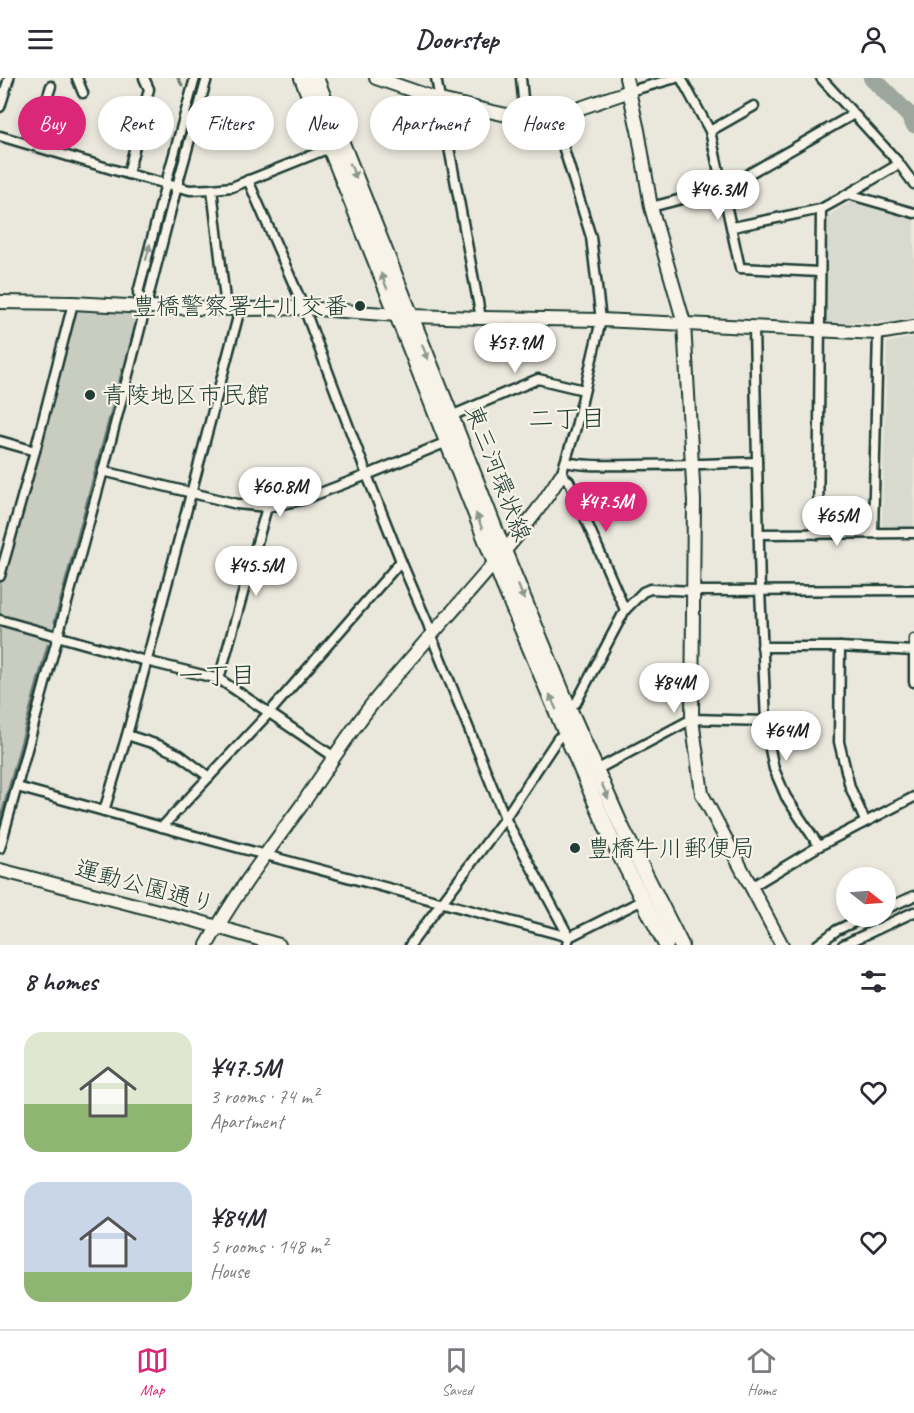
<!DOCTYPE html>
<html lang="en">
<head>
<meta charset="utf-8">
<style>
  body { margin:0; font-family:Caveat,"Klee One",sans-serif; background:#f7f7f7; color:#2b2b33; height:100vh; display:flex; flex-direction:column; font-size:22px; white-space:nowrap }
  * { box-sizing:border-box; margin:0 }
  p { font-size:20px; color:#7c7c81 }
  .icon { flex:none; width:33px; height:33px; fill:none; stroke:currentColor; stroke-width:2; stroke-linecap:round; stroke-linejoin:round }
  .map { position:relative; height:867px; overflow:hidden }
  .drawer { display:flex; flex-direction:column; background:#fff; flex:1 }
  .drawer>* { flex:none }
  .hud { position:absolute; left:18px; top:18px; width:600px; height:54px; display:flex; gap:12px }
  .needle { width:39px; rotate:107deg }
  .tools { position:absolute; left:836px; top:789px; display:grid; gap:12px }
  .tools a { display:grid; place-items:center; width:60px; height:60px; border-radius:50%; background:#fff; box-shadow:0 3px 9px #0003; font-size:30px }
  .price { position:absolute; translate:-50% -51px; padding:0 14px; border-radius:21px; background:#fff; color:#222; font-size:20px; line-height:39px; filter:drop-shadow(0 2px 3px #0008) }
  .price::after { content:''; position:absolute; left:50%; top:36px; width:18px; height:14px; margin-left:-9px; background:inherit; clip-path:polygon(0 0,100% 0,50% 100%) }
  .price.current { background:#db2777; color:#fff }
  ul { padding:0; list-style:none }
  li { display:flex; align-items:center; gap:18px; height:150px; padding:0 24px }
  li span { display:grid; place-items:center; flex:none; width:168px; height:120px; border-radius:18px; color:#555 }
  li>.icon { margin-inline-start:auto }
  span .icon { width:72px; height:72px; fill:#fffc; stroke-width:1 }
  li b { font-size:26px }
  h2 { display:flex; justify-content:space-between; align-items:center; height:72px; padding:0 24px; font-size:26px }
  .tag { padding:0 21px; border-radius:27px; background:#fff; box-shadow:0 3px 9px #0003; font-size:21px; line-height:54px }
  .tag.current { background:#db2777; color:#fff }
  header { display:flex; justify-content:space-between; align-items:center; height:78px; padding:0 24px; background:#fff; font-size:27px; font-weight:600 }
  .menu { display:flex; justify-content:space-around; align-items:center; height:84px; border-top:2px solid #e1e1e2; background:#fff; font-size:16px; color:#7c7c81 }
  .menu a { display:grid; justify-items:center; gap:3px }
  .menu .current { color:#db2777 }
  .map>svg:first-child { display:block }
</style>
</head>
<body>
<header><svg class="icon" aria-label="menu" viewBox="0 0 24 24"><path d="M4 6h16M4 12h16M4 18h16"/></svg>Doorstep<svg class="icon" aria-label="person" viewBox="0 0 24 24"><circle cx="12" cy="8" r="4"/><path d="M4 21q1-7 8-7t8 7"/></svg></header>
<div class="map">
<svg width="914" height="867" viewBox="0 0 914 867">
  <rect width="100%" height="100%" fill="#eae8dd"/>
  <filter id="ink" filterUnits="userSpaceOnUse"><feTurbulence type="fractalNoise" baseFrequency=".0167" numOctaves="2"/><feDisplacementMap in="SourceGraphic" scale="12" xChannelSelector="R" yChannelSelector="G"/><feConvolveMatrix kernelMatrix="1 2 1 2 8 2 1 2 1" color-interpolation-filters="sRGB"/></filter>
  <g filter="url(#ink)">
    <g fill="#d9dacf">
      <polygon points="852,123 914,140 914,240 889,244 827,245 823,241 826,139"/>
      <polygon points="914,259 914,449 882,449 887,265"/>
    </g>
    <polygon fill="#c8ccc1" stroke="#74847a" stroke-width="1.5" points="73,225 145,229 0,768 0,498"/>
    <g fill="none" stroke-linecap="round" stroke-linejoin="round">
      <g stroke="#6a7c72" stroke-width="3">
        <polyline points="178,0 182,7"/>
        <polyline points="55,544 123,291"/>
        <polyline points="0,744 48,567"/>
      </g>
      <polyline stroke="#9ca69c" stroke-width="18" points="872,0 909,37 914,46"/>
      <defs>
        <g id="street">
          <polyline points="77,0 83,15"/>
          <polyline points="436,0 481,240"/>
          <polyline points="521,0 525,41"/>
          <polyline points="681,0 710,53 740,190 819,194"/>
          <polyline points="630,13 676,0"/>
          <polyline points="0,29 9,0"/>
          <polyline points="854,36 897,83 914,106"/>
          <polyline points="554,39 591,159 601,242 575,353 561,397 569,403 625,532"/>
          <polyline points="710,53 754,28"/>
          <polyline points="0,58 128,96 190,112 212,111 232,109 332,69"/>
          <polyline points="32,67 51,8"/>
          <polyline points="128,96 149,11 144,0"/>
          <polyline points="248,102 304,230 367,397 401,483 428,546 435,567 505,740 569,859 567,867"/>
          <polyline points="212,111 226,230"/>
          <polyline points="848,116 899,86"/>
          <polyline points="651,129 724,110 854,36 821,0"/>
          <polyline points="733,149 821,131"/>
          <polyline points="145,229 138,215 166,105 195,0"/>
          <polyline points="754,250 760,512 766,643 769,666 774,691 786,719 819,768 914,719"/>
          <polyline points="451,338 538,301 584,312"/>
          <polyline points="0,363 35,373"/>
          <path d="M 566,384 C 588,389 613,387 636,387 C 676,387 717,386 757,384"/>
          <polyline points="103,393 237,426 267,429 302,422 367,397 447,364"/>
          <polyline points="873,455 878,255"/>
          <polyline points="759,456 914,455"/>
          <polyline points="818,456 821,131 848,116 914,135"/>
          <polyline points="0,498 35,373 73,225"/>
          <polyline points="0,542 146,583 219,601 333,678"/>
          <polyline points="914,561 914,604"/>
          <polyline points="762,569 840,569 914,573"/>
          <polyline points="840,569 839,664 850,709 865,743"/>
          <polyline points="219,601 267,429"/>
          <polyline points="568,628 576,625 625,532 643,514 650,511 694,513 914,512"/>
          <polyline points="127,657 158,667 180,677 209,699"/>
          <polyline points="596,692 692,641 766,643"/>
          <polyline points="17,709 162,749 569,859 643,822"/>
          <polyline points="104,733 127,657 240,231"/>
          <polyline points="162,749 269,635 401,483"/>
          <polyline points="0,770 103,393 177,108 207,0"/>
          <polyline points="751,809 819,768"/>
          <polyline points="885,831 914,818"/>
          <polyline points="410,867 505,740 558,660 566,656"/>
          <polyline points="817,867 837,852 867,838"/>
          <polyline points="843,867 914,834"/>
        </g>
        <g id="secondary">
          <polyline points="376,0 440,22 520,40 535,42 554,39 630,13"/>
          <polyline points="626,0 638,52 651,129 684,245 694,423 692,641 702,716 782,867"/>
          <polyline points="0,224 73,225 145,229 240,231 304,230 410,238 481,240 601,242 878,255 914,249"/>
          <polyline points="0,792 197,843 279,867"/>
          <path d="M 207,867 C 234,818 268,773 301,728 C 326,692 349,654 377,620 C 429,557 486,499 536,434 C 545,422 553,409 561,397"/>
        </g>
        <g id="primary">
          <polyline points="302,0 389,217 504,508 566,656 611,760 666,867"/>
          <polyline points="316,0 451,338 495,451 568,628 622,750 681,867"/>
        </g>
      </defs>
      <use href="#street" stroke="#1f3d34" stroke-width="13"/>
      <use href="#secondary" stroke="#1f3d34" stroke-width="16"/>
      <use href="#primary" stroke="#1f3d34" stroke-width="18"/>
      <use href="#street" stroke="#f7f3e8" stroke-width="8"/>
      <use href="#secondary" stroke="#f7f3e8" stroke-width="12"/>
      <use href="#primary" stroke="#f7f3e8" stroke-width="14"/>
    </g>
    <defs><path id="oneway-solid" d="M-6-.8H1V-3.2L6.5 0L1 3.2V.8H-6Z" transform="scale(1.5)"/></defs>
    <g fill="#8b988e">
      <use href="#oneway-solid" transform="translate(353 93) rotate(68)"/>
      <use href="#oneway-solid" transform="translate(148 174) rotate(-76)"/>
      <use href="#oneway-solid" transform="translate(384 203) rotate(-112)"/>
      <use href="#oneway-solid" transform="translate(425 274) rotate(68)"/>
      <use href="#oneway-solid" transform="translate(479 443) rotate(-112)"/>
      <use href="#oneway-solid" transform="translate(521 514) rotate(68)"/>
      <use href="#oneway-solid" transform="translate(553 624) rotate(-113)"/>
      <use href="#oneway-solid" transform="translate(605 713) rotate(66)"/>
    </g>
  </g>
  <g fill="#1f3d34" stroke="#f7f3e8" stroke-width="2">
    <circle cx="360" cy="228" r="6"/>
    <circle cx="90" cy="317" r="6"/>
    <circle cx="575" cy="770" r="6"/>
  </g>
  <g text-anchor="middle" dominant-baseline="central" stroke-width="4.5" stroke-linejoin="round" paint-order="stroke">
    <g font-size="24" fill="#1f3d34" stroke="#f7f3e8" text-anchor="start">
      <text x="348" y="228" text-anchor="end">豊橋警察署牛川交番</text>
      <text x="102" y="317">青陵地区市民館</text>
      <text x="587" y="770">豊橋牛川郵便局</text>
    </g>
    <g font-size="24" fill="#1f3d34" stroke="#f7f3e8">
      <text transform="translate(498 395) rotate(69)">東三河環状線</text>
      <text transform="translate(145 808) rotate(15)">運動公園通り</text>
    </g>
    <g font-size="26" fill="#1f3d34" stroke="#f7f3e8">
      <text x="567" y="340">二丁目</text>
      <text x="217" y="597">一丁目</text>
    </g>
  </g>
</svg>
<div class="tools">
<a><svg class="needle" viewBox="-14 -14 28 28"><path d="M0-13l5 13h-10z" fill="#e53935"/><path d="M0 13l5-13h-10z" fill="#7c7c81"/></svg></a>
</div>
<b class="price" style="left:718px;top:143px">¥46.3M</b>
<b class="price" style="left:515px;top:296px">¥57.9M</b>
<b class="price" style="left:280px;top:440px">¥60.8M</b>
<b class="price current" style="left:606px;top:455px">¥47.5M</b>
<b class="price" style="left:837px;top:469px">¥65M</b>
<b class="price" style="left:256px;top:519px">¥45.5M</b>
<b class="price" style="left:674px;top:636px">¥84M</b>
<b class="price" style="left:786px;top:684px">¥64M</b>
<div class="hud">
<a class="tag current">Buy</a>
<a class="tag">Rent</a>
<a class="tag">Filters</a>
<a class="tag">New</a>
<a class="tag">Apartment</a>
<a class="tag">House</a>
</div>
</div>
<section class="drawer">
<h2>8 homes<svg class="icon" aria-label="filters" viewBox="0 0 24 24"><path d="M4 7h16M4 17h16"/><circle cx="9" cy="7" r="2"/><circle cx="15" cy="17" r="2"/></svg></h2>
<ul>
<li><span style="background:linear-gradient(#dfe7d0 60%,#8fb573 0)"><svg class="icon" aria-label="home" viewBox="0 0 24 24"><path d="M3 11l9-7 9 7M6 9v11h12V9"/></svg></span><div><b>¥47.5M</b><p>3 rooms · 74 m²</p><p>Apartment</p></div><svg class="icon" aria-label="heart" viewBox="0 0 24 24"><path d="M12 20l-8-8c-3-5 5-10 8-4 3-6 11-1 8 4z"/></svg></li>
<li><span style="background:linear-gradient(#c9d6e8 75%,#8fb573 0)"><svg class="icon" aria-label="home" viewBox="0 0 24 24"><path d="M3 11l9-7 9 7M6 9v11h12V9"/></svg></span><div><b>¥84M</b><p>5 rooms · 148 m²</p><p>House</p></div><svg class="icon" aria-label="heart" viewBox="0 0 24 24"><path d="M12 20l-8-8c-3-5 5-10 8-4 3-6 11-1 8 4z"/></svg></li>
</ul>
</section>
<nav class="menu">
<a class="current"><svg class="icon" aria-label="map" viewBox="0 0 24 24"><path d="M3 6l6-2 6 2 6-2v14l-6 2-6-2-6 2zM9 4v14M15 6v14"/></svg>Map</a>
<a><svg class="icon" aria-label="saved" viewBox="0 0 24 24"><path d="M7 4h10v16l-5-4-5 4z"/></svg>Saved</a>
<a><svg class="icon" aria-label="home" viewBox="0 0 24 24"><path d="M3 11l9-7 9 7M6 9v11h12V9"/></svg>Home</a>
</nav>
</body>
</html>
